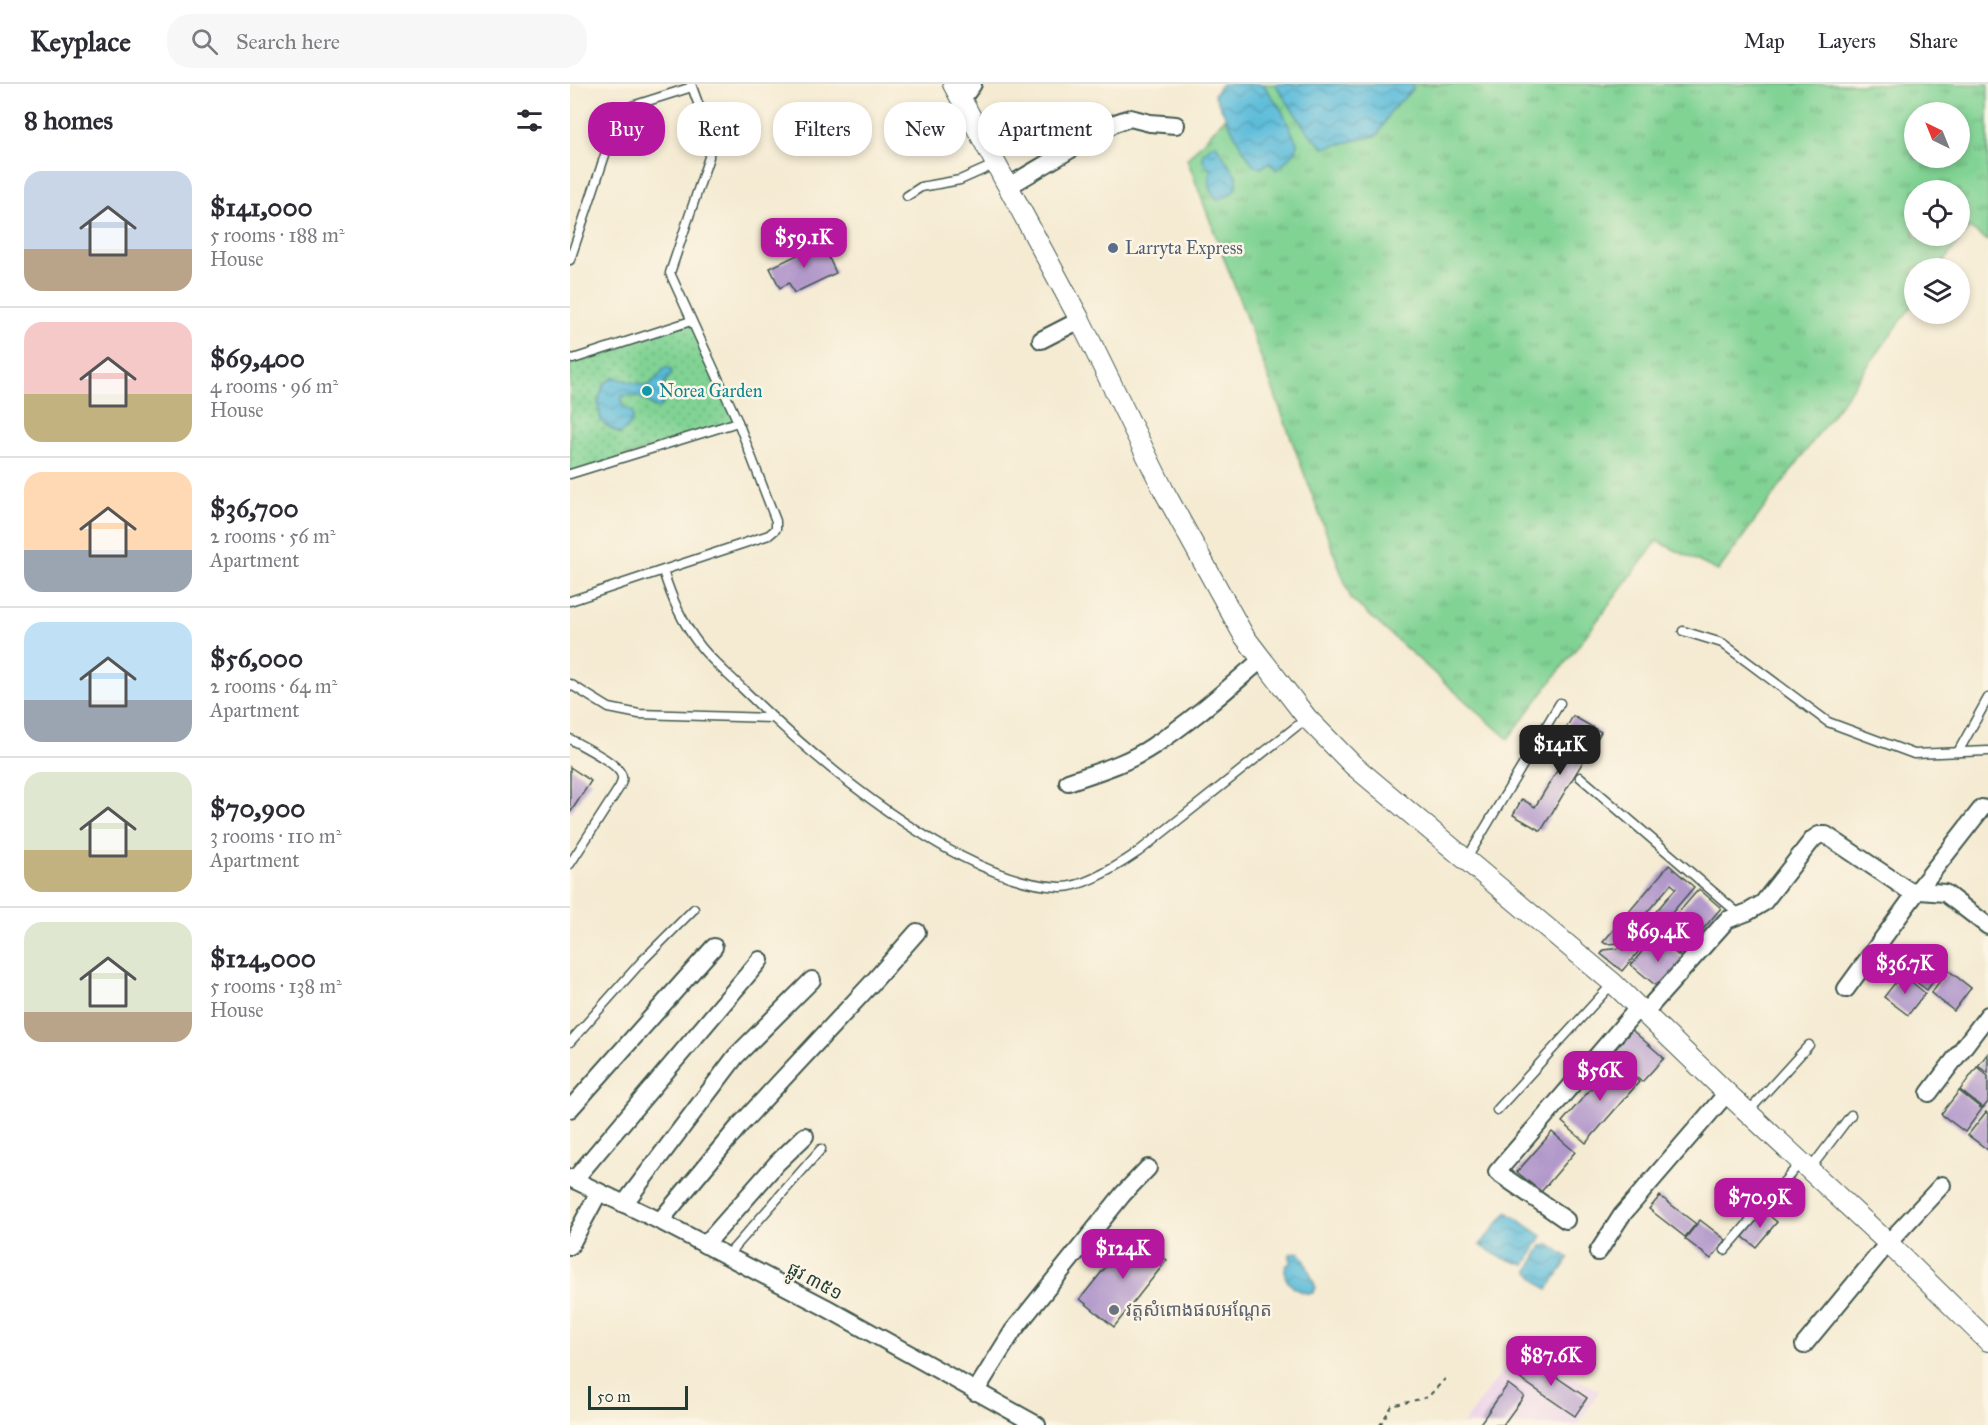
<!DOCTYPE html>
<html lang="en">
<head>
<meta charset="utf-8">
<style>
  body { margin:0; font-family:"IM FELL Great Primer","Noto Sans Khmer",serif; background:#f7f7f7; color:#2b2b33; height:100vh; display:flex; flex-direction:column; font-size:22px; white-space:nowrap }
  * { box-sizing:border-box; margin:0 }
  p { font-size:20px; color:#7c7c81 }
  .icon { flex:none; width:33px; height:33px; fill:none; stroke:currentColor; stroke-width:2; stroke-linecap:round; stroke-linejoin:round }
  .map { position:relative; flex:1; overflow:hidden }
  .panel { display:flex; flex-direction:column; background:#fff; width:570px }
  .panel>* { flex:none }
  .top-card { position:absolute; left:18px; top:18px; width:570px; height:54px; display:flex; gap:12px }
  .needle { width:39px; rotate:317deg }
  .buttons { position:absolute; left:1334px; top:18px; display:grid; gap:12px }
  .buttons a { display:grid; place-items:center; width:66px; height:66px; border-radius:50%; background:#fff; box-shadow:0 3px 9px #0003; font-size:30px }
  .scale { position:absolute; left:18px; bottom:15px; width:100px; box-sizing:border-box; padding-left:6px; border:3px solid #1f3d34; border-top:0; font-size:16px; line-height:21px; white-space:nowrap; color:#1f3d34; -webkit-text-stroke:4px #fcf5e5; paint-order:stroke }
  .price { position:absolute; translate:-50% -51px; padding:0 14px; border-radius:12px; background:#b5179e; color:#fff; font-size:20px; line-height:39px; filter:drop-shadow(0 2px 3px #0008) }
  .price::after { content:''; position:absolute; left:50%; top:36px; width:18px; height:14px; margin-left:-9px; background:inherit; clip-path:polygon(0 0,100% 0,50% 100%) }
  .price.active { background:#222; color:#fff }
  ul { padding:0; list-style:none }
  li { display:flex; align-items:center; gap:18px; height:150px; padding:0 24px }
  li+li { border-top:2px solid #e1e1e2 }
  li span { display:grid; place-items:center; flex:none; width:168px; height:120px; border-radius:18px; color:#555 }
  li>.icon { margin-inline-start:auto }
  span .icon { width:72px; height:72px; fill:#fffc; stroke-width:1 }
  li b { font-size:26px }
  h2 { display:flex; justify-content:space-between; align-items:center; height:72px; padding:0 24px; font-size:26px }
  .pill { padding:0 21px; border-radius:24px; background:#fff; box-shadow:0 3px 9px #0003; font-size:21px; line-height:54px }
  .pill.active { background:#b5179e; color:#fff }
  header { display:flex; align-items:center; gap:36px; box-sizing:border-box; height:84px; padding:0 30px; background:#fff; border-bottom:2px solid #e1e1e2 }
  header strong { font-size:28px }
  nav { display:flex; gap:33px; margin-inline-start:auto; font-size:21px }
  .search { width:420px; height:54px; background:#f7f7f7; display:flex; align-items:center; gap:15px; box-sizing:border-box; padding:0 21px; border-radius:24px; color:#7c7c81; font-size:22px }
  main { display:flex; flex:1; min-height:0 }
  .map>svg:first-child { display:block }
</style>
</head>
<body>
<header>
<strong>Keyplace</strong>
<div class="search"><svg class="icon" aria-label="search" viewBox="0 0 24 24"><circle cx="10" cy="10" r="6"/><path d="M15 15l6 6"/></svg>Search here</div>
<nav><a>Map</a><a>Layers</a><a>Share</a></nav>
</header>
<main>
<section class="panel">
<h2>8 homes<svg class="icon" aria-label="filters" viewBox="0 0 24 24"><path d="M4 7h16M4 17h16"/><circle cx="9" cy="7" r="2"/><circle cx="15" cy="17" r="2"/></svg></h2>
<ul>
<li><span style="background:linear-gradient(#c9d6e8 65%,#b9a48a 0)"><svg class="icon" aria-label="home" viewBox="0 0 24 24"><path d="M3 11l9-7 9 7M6 9v11h12V9"/></svg></span><div><b>$141,000</b><p>5 rooms · 188 m²</p><p>House</p></div></li>
<li><span style="background:linear-gradient(#f6c9c9 60%,#c2b280 0)"><svg class="icon" aria-label="home" viewBox="0 0 24 24"><path d="M3 11l9-7 9 7M6 9v11h12V9"/></svg></span><div><b>$69,400</b><p>4 rooms · 96 m²</p><p>House</p></div></li>
<li><span style="background:linear-gradient(#ffd9b3 65%,#9aa5b1 0)"><svg class="icon" aria-label="home" viewBox="0 0 24 24"><path d="M3 11l9-7 9 7M6 9v11h12V9"/></svg></span><div><b>$36,700</b><p>2 rooms · 56 m²</p><p>Apartment</p></div></li>
<li><span style="background:linear-gradient(#bfe0f5 65%,#9aa5b1 0)"><svg class="icon" aria-label="home" viewBox="0 0 24 24"><path d="M3 11l9-7 9 7M6 9v11h12V9"/></svg></span><div><b>$56,000</b><p>2 rooms · 64 m²</p><p>Apartment</p></div></li>
<li><span style="background:linear-gradient(#dfe7d0 65%,#c2b280 0)"><svg class="icon" aria-label="home" viewBox="0 0 24 24"><path d="M3 11l9-7 9 7M6 9v11h12V9"/></svg></span><div><b>$70,900</b><p>3 rooms · 110 m²</p><p>Apartment</p></div></li>
<li><span style="background:linear-gradient(#dfe7d0 75%,#b9a48a 0)"><svg class="icon" aria-label="home" viewBox="0 0 24 24"><path d="M3 11l9-7 9 7M6 9v11h12V9"/></svg></span><div><b>$124,000</b><p>5 rooms · 138 m²</p><p>House</p></div></li>
</ul>
</section>
<div class="map">
<svg width="1418" height="1341" viewBox="0 0 1418 1341">
  <defs>
    <pattern id="grass-tufts" width="24" height="20" patternUnits="userSpaceOnUse" patternTransform="scale(1.5)"><rect width="24" height="20" fill="#81d394"/><path d="M3 7l-1-3M5 7V3M7 7l1-3M15 17l-1-3M17 17v-4M19 17l1-3" fill="none" stroke="#69ac7a"/></pattern>
    <pattern id="park-dots" width="8" height="8" patternUnits="userSpaceOnUse" patternTransform="scale(1.5)"><rect width="8" height="8" fill="#81d394"/><path d="M2 2h.1M6 6h.1" fill="none" stroke="#69ac7a" stroke-width="1.8" stroke-linecap="round"/></pattern>
    <pattern id="water-waves" width="16" height="10" patternUnits="userSpaceOnUse" patternTransform="scale(1.5)"><rect width="16" height="10" fill="#5cbcda"/><path d="M0 5q4-4 8 0t8 0" fill="none" stroke="#4b9ab2"/></pattern>
  </defs>
  <rect width="100%" height="100%" fill="#fcf5e5"/>
  <filter id="ink" filterUnits="userSpaceOnUse"><feTurbulence type="fractalNoise" baseFrequency=".0167" numOctaves="2"/><feDisplacementMap in="SourceGraphic" scale="12" xChannelSelector="R" yChannelSelector="G"/><feConvolveMatrix kernelMatrix="1 2 1 2 8 2 1 2 1" color-interpolation-filters="sRGB"/></filter>
  <filter id="wash" filterUnits="userSpaceOnUse"><feTurbulence type="fractalNoise" baseFrequency=".008" numOctaves="4" result="noise"/><feDisplacementMap in="SourceGraphic" scale="24" xChannelSelector="R" yChannelSelector="G"/><feGaussianBlur stdDeviation="1.35" result="paint"/><feColorMatrix in="noise" values="0 0 0 0 0 0 0 0 0 0 0 0 0 0 0 0 0 1.4 0 .05"/><feComposite in="paint" operator="in"/></filter>
  <g filter="url(#wash)">
    <rect width="100%" height="100%" fill="#f5ebd3"/>
    <polygon fill="#ecd1ea" points="950,1263 1029,1307 1008,1341 893,1341"/>
    <path fill="url(#grass-tufts)" stroke="#508864" stroke-width="1.5" fill-rule="evenodd" d="M 686,0 L 1418,0 L 1418,157 L 1399,144 L 1369,184 L 1344,184 L 1344,219 L 1148,487 L 1087,457 L 938,655 L 781,515 L 617,75 ZM 1344,28 L 1389,28 L 1389,74 L 1344,74 ZM 1344,106 L 1389,106 L 1389,152 L 1344,152 Z"/>
    <polygon fill="url(#park-dots)" stroke="#508864" stroke-width="1.5" points="121,237 168,338 0,390 0,274"/>
    <g fill="url(#water-waves)" stroke="#3e7c87" stroke-width="1.5">
      <polygon points="652,0 693,0 712,27 727,59 726,67 707,86 699,79 691,84 683,81 669,59 644,10"/>
      <polygon points="705,0 842,0 843,5 820,28 808,51 754,64 736,46"/>
      <path d="M 645,59 L 667,93 C 670,106 659,112 647,116 C 641,106 635,99 641,87 L 633,77 L 633,69 Z"/>
      <path d="M 96,283 L 101,285 L 102,291 C 92,298 93,304 95,315 L 90,323 L 84,324 C 75,313 65,310 52,312 L 53,323 L 60,326 L 63,332 L 60,341 L 50,350 L 31,338 L 28,318 L 34,300 L 44,293 L 72,301 L 80,301 Z"/>
      <polygon points="937,1128 972,1152 955,1181 930,1173 910,1161"/>
      <polygon points="980,1161 999,1174 978,1205 971,1201 958,1187 972,1162"/>
      <path d="M 729,1168 L 734,1175 L 746,1204 L 743,1209 C 729,1211 710,1197 716,1182 L 720,1179 L 720,1170 Z"/>
    </g>
    <g id="blocks">
      <g fill="#b299cb">
        <polygon points="252,159 266,189 224,209 219,199 210,204 200,184"/>
        <polygon points="1003,632 1031,648 971,747 943,731 952,715 965,723 1007,654 995,646"/>
        <polygon points="0,683 21,697 0,729"/>
        <polygon points="1099,781 1124,803 1052,887 1031,870 1034,866 1051,864 1053,866 1106,804 1101,800 1051,859 1036,860 1033,858"/>
        <polygon points="1129,805 1151,824 1111,871 1088,852"/>
        <polygon points="1085,852 1114,876 1090,905 1061,881"/>
        <polygon points="1350,865 1374,883 1357,906 1333,888"/>
        <polygon points="1378,886 1401,904 1384,927 1361,909"/>
        <polygon points="1332,890 1355,909 1338,931 1314,913"/>
        <polygon points="1062,946 1094,974 1072,998 1040,971"/>
        <polygon points="1418,969 1418,989 1408,982"/>
        <polygon points="1045,977 1069,998 1016,1059 992,1038"/>
        <polygon points="1407,983 1418,992 1418,1018 1413,1024 1390,1006"/>
        <polygon points="1389,1007 1412,1025 1395,1048 1371,1030"/>
        <polygon points="1416,1028 1418,1030 1418,1066 1398,1051"/>
        <polygon points="982,1048 1005,1068 971,1108 947,1088"/>
        <polygon points="1090,1112 1126,1140 1115,1153 1079,1125"/>
        <polygon points="1194,1127 1207,1138 1186,1163 1173,1153"/>
        <polygon points="1130,1136 1156,1156 1141,1175 1115,1155"/>
        <polygon points="563,1149 597,1176 544,1243 510,1215"/>
        <polygon points="958,1274 1017,1314 1005,1332 946,1292"/>
        <polygon points="938,1300 954,1312 933,1341 909,1341"/>
      </g>
    </g>
  </g>
  <g filter="url(#ink)">
    <use href="#blocks" fill-opacity="0" stroke="#3f574c" stroke-width="1.5"/>
    <g fill="none" stroke-linecap="round" stroke-linejoin="round">
      <defs>
        <g id="service">
          <polyline points="337,112 351,103 390,96 426,80"/>
          <polyline points="0,176 47,35 62,22 122,3"/>
          <polyline points="0,274 3,275 121,237"/>
          <polyline points="0,390 168,338"/>
          <path d="M 93,487 C 102,515 112,539 131,563 C 143,578 159,591 173,605 C 244,675 388,799 490,803 C 513,804 549,781 568,768 L 737,634"/>
          <polyline points="0,517 199,451 206,445 206,437 168,338 100,189 139,73 140,52 121,0"/>
          <polyline points="1113,547 1152,559 1258,638 1344,670 1418,667"/>
          <polyline points="0,600 39,624 69,630 202,634"/>
          <path d="M 0,655 C 12,662 46,678 51,690 C 54,695 51,700 49,704 L 0,780"/>
          <polyline points="1388,668 1418,614"/>
          <polyline points="1010,693 1169,830"/>
          <polyline points="896,776 990,619"/>
          <polyline points="0,958 73,876 124,825"/>
          <polyline points="927,1026 1043,899"/>
          <polyline points="1178,1028 1239,961"/>
          <polyline points="1240,1085 1281,1031"/>
          <polyline points="1155,1166 1231,1078"/>
          <polyline points="157,1172 251,1065"/>
        </g>
        <g id="minor">
          <polyline points="392,15 403,0"/>
          <polyline points="439,102 545,39 560,34 580,39 606,41"/>
          <polyline points="471,256 510,236"/>
          <path d="M 498,698 C 527,688 558,679 583,662 C 622,637 656,606 691,576"/>
          <polyline points="1276,905 1348,806 1412,724"/>
          <polyline points="1074,929 1157,836 1178,828 1193,819 1243,755 1249,751 1256,751 1338,806 1375,809 1418,842"/>
          <polyline points="1359,1009 1418,931"/>
          <polyline points="0,1025 144,863"/>
          <polyline points="0,1094 90,1137 255,1223 467,1341"/>
          <polyline points="4,1096 190,876"/>
          <polyline points="54,1120 166,972 242,896"/>
          <polyline points="996,1136 927,1088 1069,923"/>
          <polyline points="90,1137 170,1041 302,899 347,848"/>
          <polyline points="135,1161 207,1079 235,1052"/>
          <polyline points="0,1162 29,1108"/>
          <polyline points="1028,1168 1052,1131 1157,1009"/>
          <polyline points="1234,1261 1318,1159 1372,1101"/>
          <polyline points="405,1308 443,1247 553,1110 578,1084"/>
        </g>
        <polyline id="tertiary" points="383,0 510,236 594,407 674,552 737,634 783,681 1043,899 1157,1009 1318,1159 1418,1257"/>
      </defs>
      <use href="#service" stroke="#3f574c" stroke-width="11"/>
      <use href="#minor" stroke="#3f574c" stroke-width="20"/>
      <use href="#tertiary" stroke="#3f574c" stroke-width="22"/>
      <polyline stroke="#3f574c" stroke-width="2" stroke-dasharray="4.5 4.5" stroke-linecap="butt" points="810,1341 822,1322 858,1313 875,1295"/>
      <use href="#service" stroke="#fff" stroke-width="8"/>
      <use href="#minor" stroke="#fff" stroke-width="16"/>
      <use href="#tertiary" stroke="#fff" stroke-width="20"/>
    </g>
  </g>
  <circle fill="#5c6f8a" stroke="#fcf5e5" stroke-width="2" cx="543" cy="164" r="6"/>
  <circle fill="#0f9aa8" stroke="#fcf5e5" stroke-width="2" cx="77" cy="307" r="6"/>
  <circle fill="#6b7280" stroke="#fcf5e5" stroke-width="2" cx="544" cy="1226" r="6"/>
  <g text-anchor="middle" dominant-baseline="central" stroke-width="5" stroke-linejoin="round" paint-order="stroke">
    <g font-size="18" fill="#4e5e75" stroke="#fcf5e5" text-anchor="start">
      <text x="555" y="164">Larryta Express</text>
    </g>
    <g font-size="18" fill="#0d838f" stroke="#fcf5e5" text-anchor="start">
      <text x="89" y="307">Norea Garden</text>
    </g>
    <g font-size="18" fill="#1f3d34" stroke="#fcf5e5">
      <text transform="translate(245 1197) rotate(28)">ផ្លូវ ៣៥១</text>
    </g>
    <g font-size="18" fill="#5b616d" stroke="#fcf5e5" text-anchor="start">
      <text x="556" y="1226">វត្តសំពោងផលអណ្តែត</text>
    </g>
  </g>
</svg>
<div class="buttons">
<a><svg class="needle" viewBox="-14 -14 28 28"><path d="M0-13l5 13h-10z" fill="#e53935"/><path d="M0 13l5-13h-10z" fill="#7c7c81"/></svg></a>
<a><svg class="icon" aria-label="locate" viewBox="0 0 24 24"><circle cx="12" cy="12" r="6"/><path d="M12 2v4M12 18v4M2 12h4M18 12h4"/></svg></a>
<a><svg class="icon" aria-label="layers" viewBox="0 0 24 24"><path d="M12 4l9 5-9 5-9-5zM3 14l9 5 9-5"/></svg></a>
</div>
<div class="scale">50 m</div>
<b class="price" style="left:234px;top:185px">$59.1K</b>
<b class="price active" style="left:990px;top:692px">$141K</b>
<b class="price" style="left:1088px;top:879px">$69.4K</b>
<b class="price" style="left:1335px;top:911px">$36.7K</b>
<b class="price" style="left:1030px;top:1018px">$56K</b>
<b class="price" style="left:1190px;top:1145px">$70.9K</b>
<b class="price" style="left:553px;top:1196px">$124K</b>
<b class="price" style="left:981px;top:1303px">$87.6K</b>
<div class="top-card">
<a class="pill active">Buy</a>
<a class="pill">Rent</a>
<a class="pill">Filters</a>
<a class="pill">New</a>
<a class="pill">Apartment</a>
</div>
</div>
</main>
</body>
</html>
